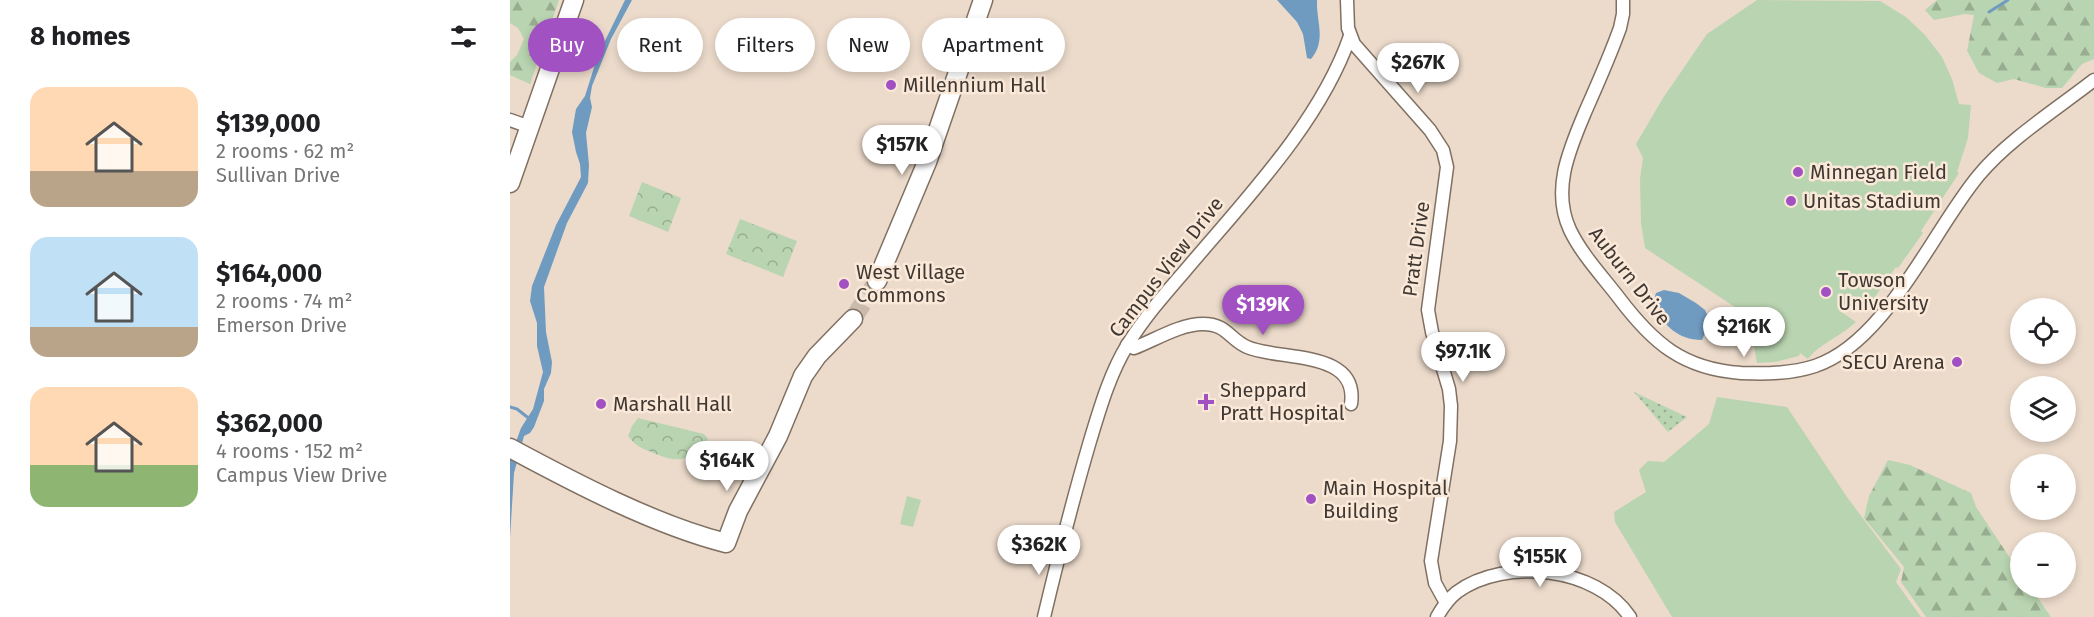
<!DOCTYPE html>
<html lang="en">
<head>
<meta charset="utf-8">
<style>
  body { margin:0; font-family:"Fira Sans",sans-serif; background:#f6f6f6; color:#202124; height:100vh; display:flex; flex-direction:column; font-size:22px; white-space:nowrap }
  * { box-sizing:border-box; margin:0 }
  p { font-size:20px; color:#757577 }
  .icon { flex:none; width:33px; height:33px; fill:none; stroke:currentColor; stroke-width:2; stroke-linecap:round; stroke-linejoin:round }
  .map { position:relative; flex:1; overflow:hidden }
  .sheet { display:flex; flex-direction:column; background:#fff; width:510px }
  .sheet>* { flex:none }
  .hud { position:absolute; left:18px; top:18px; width:570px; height:54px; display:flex; gap:12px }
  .tools { position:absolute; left:1500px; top:298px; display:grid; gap:12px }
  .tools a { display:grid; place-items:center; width:66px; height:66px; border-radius:50%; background:#fff; box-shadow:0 3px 9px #0003; font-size:30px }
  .price { position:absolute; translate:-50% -51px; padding:0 14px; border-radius:21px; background:#fff; color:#222; font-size:20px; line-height:39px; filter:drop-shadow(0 2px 3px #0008) }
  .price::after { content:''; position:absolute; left:50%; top:36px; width:18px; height:14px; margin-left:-9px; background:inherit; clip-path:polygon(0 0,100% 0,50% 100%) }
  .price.on { background:#a151c1; color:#fff }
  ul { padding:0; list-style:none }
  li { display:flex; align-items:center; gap:18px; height:150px; padding:0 30px }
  li span { display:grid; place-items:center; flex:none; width:168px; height:120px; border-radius:18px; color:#555 }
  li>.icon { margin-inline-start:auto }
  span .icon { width:72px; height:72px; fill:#fffc; stroke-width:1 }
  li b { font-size:26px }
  h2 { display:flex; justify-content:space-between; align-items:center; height:72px; padding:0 30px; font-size:26px }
  .tag { padding:0 21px; border-radius:27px; background:#fff; box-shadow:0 3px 9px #0003; font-size:21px; line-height:54px }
  .tag.on { background:#a151c1; color:#fff }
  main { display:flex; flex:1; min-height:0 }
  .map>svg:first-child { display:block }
</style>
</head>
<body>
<main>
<section class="sheet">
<h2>8 homes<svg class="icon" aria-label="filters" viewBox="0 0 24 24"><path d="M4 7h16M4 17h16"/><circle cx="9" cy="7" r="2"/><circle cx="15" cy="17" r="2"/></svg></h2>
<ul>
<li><span style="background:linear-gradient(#ffd9b3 70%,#b9a48a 0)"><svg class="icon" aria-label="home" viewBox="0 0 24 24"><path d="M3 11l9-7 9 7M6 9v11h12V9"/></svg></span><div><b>$139,000</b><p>2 rooms · 62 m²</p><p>Sullivan Drive</p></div></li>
<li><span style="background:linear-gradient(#bfe0f5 75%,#b9a48a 0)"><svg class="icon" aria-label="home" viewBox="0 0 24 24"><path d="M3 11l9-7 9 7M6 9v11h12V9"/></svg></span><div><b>$164,000</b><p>2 rooms · 74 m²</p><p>Emerson Drive</p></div></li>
<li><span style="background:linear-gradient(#ffd9b3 65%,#8fb573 0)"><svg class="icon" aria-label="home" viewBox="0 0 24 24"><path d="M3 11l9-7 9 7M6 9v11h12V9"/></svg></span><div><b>$362,000</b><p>4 rooms · 152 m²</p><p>Campus View Drive</p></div></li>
</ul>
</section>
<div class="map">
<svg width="1584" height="617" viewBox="0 0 1584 617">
  <defs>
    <pattern id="grass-dots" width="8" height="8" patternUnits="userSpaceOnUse" patternTransform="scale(1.5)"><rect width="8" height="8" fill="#b9d4b0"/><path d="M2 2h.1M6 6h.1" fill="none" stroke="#98ad90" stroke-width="1.8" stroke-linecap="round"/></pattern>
    <pattern id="forest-firs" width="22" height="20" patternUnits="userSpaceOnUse" patternTransform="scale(1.5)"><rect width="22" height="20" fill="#b9d4b0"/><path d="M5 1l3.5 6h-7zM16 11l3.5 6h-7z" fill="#98ad90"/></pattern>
    <pattern id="park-crowns" width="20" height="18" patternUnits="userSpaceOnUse" patternTransform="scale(1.5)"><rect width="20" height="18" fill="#b9d4b0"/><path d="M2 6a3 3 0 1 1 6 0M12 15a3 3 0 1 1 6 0" fill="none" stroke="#98ad90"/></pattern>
  </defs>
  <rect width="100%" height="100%" fill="#ecdbcb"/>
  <polygon fill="url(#grass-dots)" points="1124,392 1177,417 1158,432"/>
  <g fill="url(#forest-firs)">
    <polygon points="0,0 49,0 20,84 0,75 0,62 7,55 14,39 8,28 0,23"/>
    <polygon points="1427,0 1584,0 1584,59 1572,64 1552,88 1536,88 1504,79 1487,83 1469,73 1457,51 1464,15 1455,14 1424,20 1415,10"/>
    <polygon points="1378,460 1400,465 1461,493 1466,507 1510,573 1510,588 1521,588 1541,617 1416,617 1391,582 1394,567 1354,518 1359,496"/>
  </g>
  <g fill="url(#park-crowns)">
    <polygon points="132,182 171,198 158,232 119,216"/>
    <polygon points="230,219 287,241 273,277 216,254"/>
    <path d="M 128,418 L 194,434 L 198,439 C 179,462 168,464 141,452 C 130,448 125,445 118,436 L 122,426 Z"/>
  </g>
  <g fill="#b9d4b0">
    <path d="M 1247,0 L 1370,1 L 1396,17 L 1415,35 L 1432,57 L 1442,79 L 1449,104 L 1461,105 L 1458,138 L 1447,172 L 1449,173 L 1411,231 L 1413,233 L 1388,268 L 1386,267 L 1358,307 L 1347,299 L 1342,307 L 1336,303 L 1330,311 L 1346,322 C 1331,336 1308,345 1298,359 L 1290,353 L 1289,356 L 1265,362 L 1247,363 L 1242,336 L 1256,332 L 1257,328 L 1135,248 L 1131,223 L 1130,179 L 1133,158 L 1126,144 L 1153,98 L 1197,34 Z"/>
    <polygon points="1207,397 1277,407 1337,497 1391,569 1386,582 1411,617 1162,617 1105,522 1104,512 1136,492 1129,470 1138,461 1154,462 1199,424"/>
    <polygon points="397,496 411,500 403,527 390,524"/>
  </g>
  <g fill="#709bc0">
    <polygon points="115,0 122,0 101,39 82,86 80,98 82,107 76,133 79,165 78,183 57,223 34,287 36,332 42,362 41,373 34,389 34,401 24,427 20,433 14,436 4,473 0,538 0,458 11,428 23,409 33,372 27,346 27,323 20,301 22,286 46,225 71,177 70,164 66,152 62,132 66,109 75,96 88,55"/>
    <path d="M 767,0 L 807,0 C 806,22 817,40 801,59 L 797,58 L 793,34 L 787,22 Z"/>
    <path d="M 1154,290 L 1169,293 L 1186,303 L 1195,310 L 1200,321 L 1192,340 C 1167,340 1155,325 1142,306 L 1146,293 Z"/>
  </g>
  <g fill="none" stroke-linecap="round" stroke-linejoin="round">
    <g stroke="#709bc0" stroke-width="3">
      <polyline points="1479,12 1498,0"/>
      <polyline points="0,407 7,409 21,420"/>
    </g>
    <polyline stroke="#c9baac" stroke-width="18" stroke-dasharray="18 9" stroke-linecap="butt" points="343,319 367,281"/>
    <defs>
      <g id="street">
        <polyline points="837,0 838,28 844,44 920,130 933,150 937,167 918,310 922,332 939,389 941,406 940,441 921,561 925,583 936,603"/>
        <path d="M 1113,0 L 1113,14 L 1110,28 C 1100,56 1088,83 1076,110 C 1060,148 1041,189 1060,230 C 1072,255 1093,277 1109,298 C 1143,343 1173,369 1231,373 C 1255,374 1281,374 1305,366 C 1377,342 1422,231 1469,175 C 1498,140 1548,108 1584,80"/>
        <polyline points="0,120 20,127"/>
        <path d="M 617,345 L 624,348 C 645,340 670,324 693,324 C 717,324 719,339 737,347 C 769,361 849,349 841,404"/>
        <path d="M 534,617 C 548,558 563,499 580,441 C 590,408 600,373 618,344 C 634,318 654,295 674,272 C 733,202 810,123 840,36"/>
        <path d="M 927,617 C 932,608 938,599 947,592 C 995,557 1087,567 1120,617"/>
      </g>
      <g id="secondary">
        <polyline points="0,183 64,0"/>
        <polyline points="367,281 417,162 473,0"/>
        <path d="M 0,448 C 65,483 145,525 216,543 L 228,511 L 268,436 L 293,376 L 307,356 L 343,319"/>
      </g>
    </defs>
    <use href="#street" stroke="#807062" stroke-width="15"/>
    <use href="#secondary" stroke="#807062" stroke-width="21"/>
    <use href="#street" stroke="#fff" stroke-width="12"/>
    <use href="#secondary" stroke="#fff" stroke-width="18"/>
  </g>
  <g fill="#a151c1" stroke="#fae8d8" stroke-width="2">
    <circle cx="381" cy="85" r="6"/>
    <circle cx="1288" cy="172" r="6"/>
    <circle cx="1281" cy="201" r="6"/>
    <circle cx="334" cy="284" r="6"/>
    <circle cx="1316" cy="292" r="6"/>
    <circle cx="1447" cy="362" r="6"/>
    <path d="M693 393h6v6h6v6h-6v6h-6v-6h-6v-6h6z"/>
    <circle cx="91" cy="404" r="6"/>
    <circle cx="801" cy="499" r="6"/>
  </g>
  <g text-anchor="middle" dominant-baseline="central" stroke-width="5" stroke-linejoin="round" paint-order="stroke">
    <g font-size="20" fill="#3f3832" stroke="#fae8d8" text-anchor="start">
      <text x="393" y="85">Millennium Hall</text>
      <text x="1300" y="172">Minnegan Field</text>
      <text x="1293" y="201">Unitas Stadium</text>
      <text x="346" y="272">West Village<tspan x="346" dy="23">Commons</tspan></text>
      <text x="1328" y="280">Towson<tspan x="1328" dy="23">University</tspan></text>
      <text x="1435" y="362" text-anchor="end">SECU Arena</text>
      <text x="710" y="390">Sheppard<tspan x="710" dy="23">Pratt Hospital</tspan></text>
      <text x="103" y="404">Marshall Hall</text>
      <text x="813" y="488">Main Hospital<tspan x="813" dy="23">Building</tspan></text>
    </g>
    <g font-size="20" fill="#3f3832" stroke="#fae8d8">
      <text transform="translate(906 249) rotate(-82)">Pratt Drive</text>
      <text transform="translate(656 267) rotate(-52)">Campus View Drive</text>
      <text transform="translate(1120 276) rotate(52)">Auburn Drive</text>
    </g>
  </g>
</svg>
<div class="tools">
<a><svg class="icon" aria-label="locate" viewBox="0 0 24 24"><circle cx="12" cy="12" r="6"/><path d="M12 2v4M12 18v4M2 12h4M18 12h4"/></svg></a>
<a><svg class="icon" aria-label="layers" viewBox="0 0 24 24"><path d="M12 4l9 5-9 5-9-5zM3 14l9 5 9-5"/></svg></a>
<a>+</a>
<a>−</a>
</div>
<b class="price" style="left:908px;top:94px">$267K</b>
<b class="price" style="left:392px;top:176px">$157K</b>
<b class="price on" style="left:753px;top:336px">$139K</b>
<b class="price" style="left:1234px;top:358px">$216K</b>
<b class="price" style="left:953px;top:383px">$97.1K</b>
<b class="price" style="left:217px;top:492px">$164K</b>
<b class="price" style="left:529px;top:576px">$362K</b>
<b class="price" style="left:1030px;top:588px">$155K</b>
<div class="hud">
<a class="tag on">Buy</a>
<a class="tag">Rent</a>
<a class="tag">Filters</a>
<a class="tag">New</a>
<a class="tag">Apartment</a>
</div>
</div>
</main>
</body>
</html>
